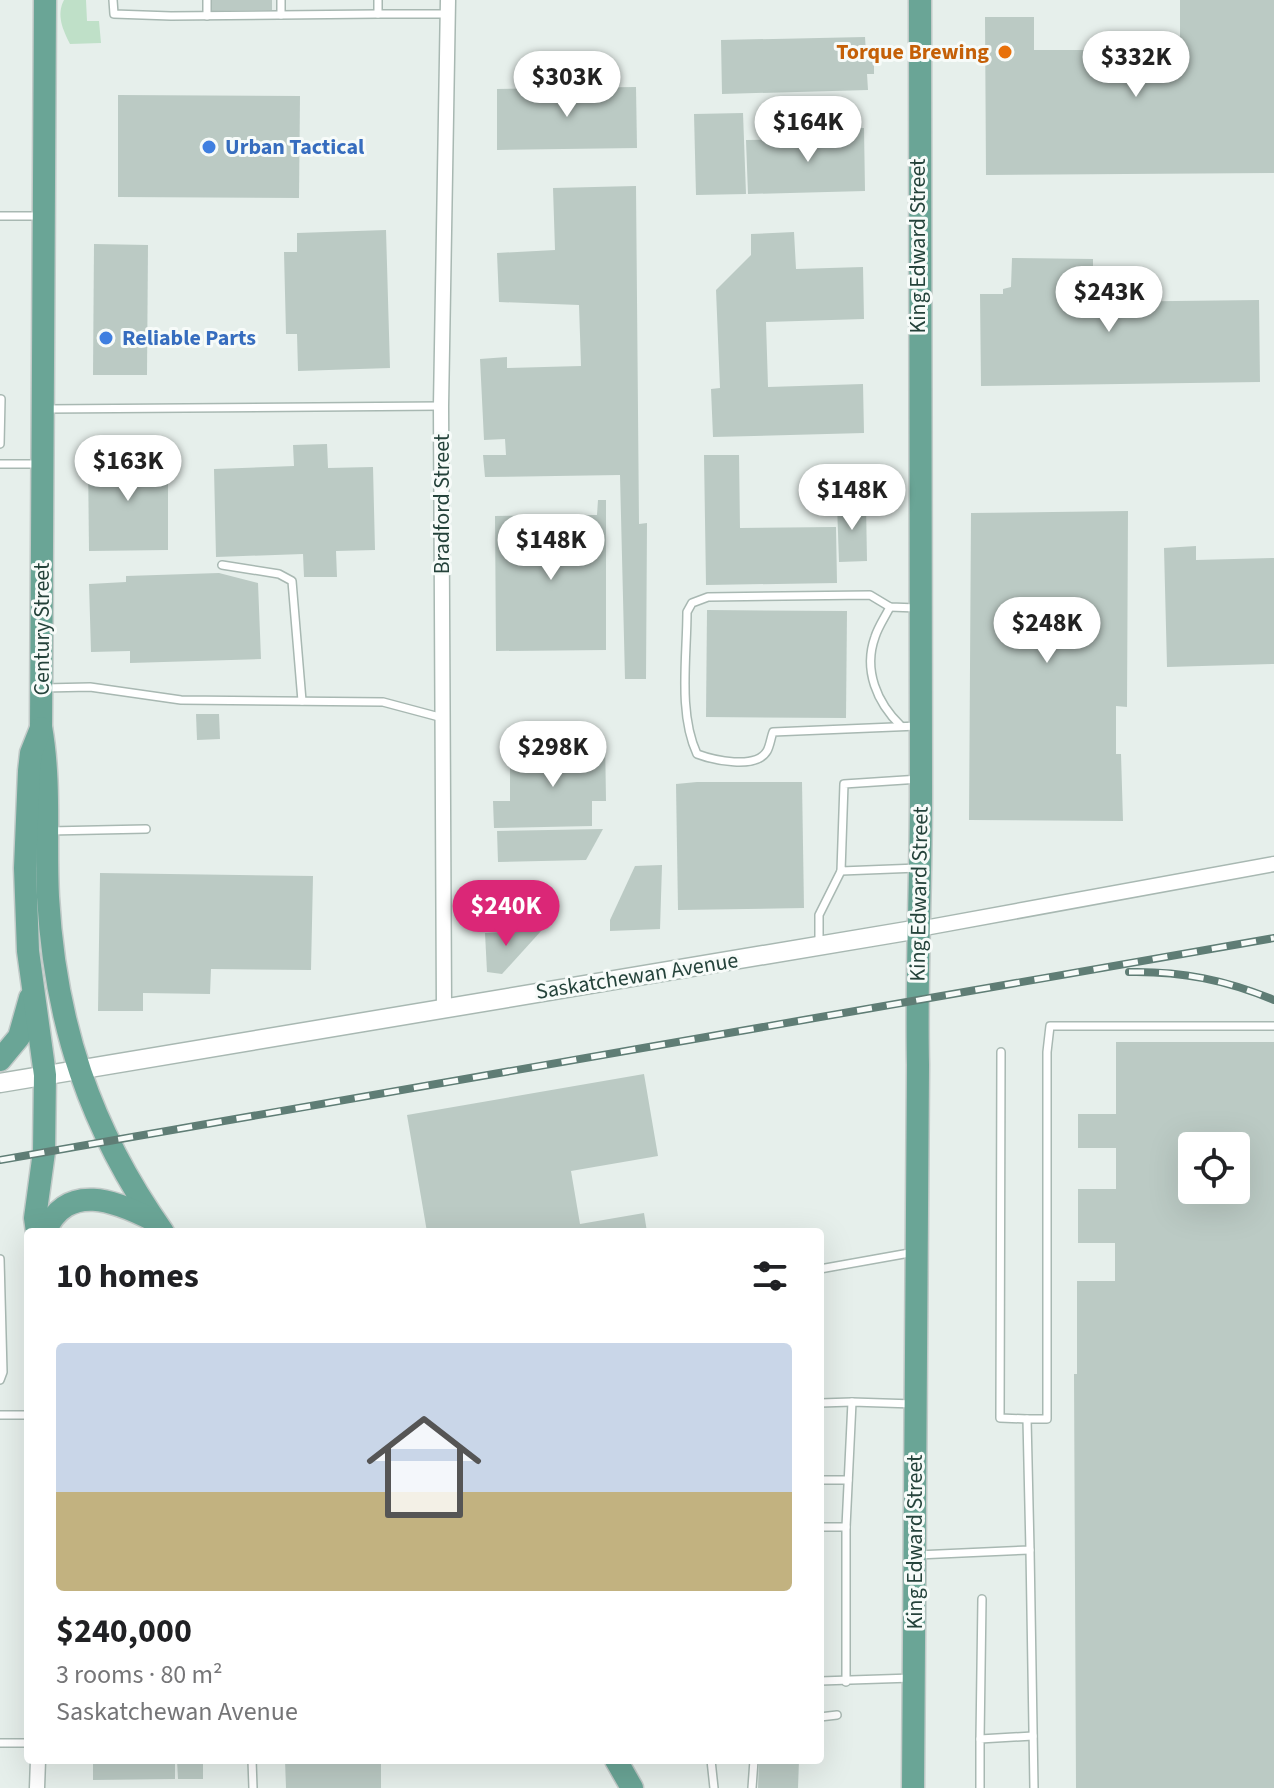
<!DOCTYPE html>
<html lang="en">
<head>
<meta charset="utf-8">
<style>
  body { margin:0; font-family:"Source Sans 3",sans-serif; background:#f2f2f2; color:#202124; height:100vh; display:flex; flex-direction:column; font-size:30px; white-space:nowrap }
  * { box-sizing:border-box; margin:0 }
  p { font-size:26px; color:#757577 }
  .icon { flex:none; width:44px; height:44px; fill:none; stroke:currentColor; stroke-width:2; stroke-linecap:round; stroke-linejoin:round }
  .map { position:relative; flex:1; overflow:hidden }
  .sheet { position:absolute; left:24px; top:1228px; width:800px; height:536px; display:flex; flex-direction:column; background:#fff; border-radius:8px; box-shadow:0 8px 32px #0002 }
  .sheet>* { flex:none }
  .tools { position:absolute; left:1178px; top:1132px; display:grid; gap:16px }
  .tools a { display:grid; place-items:center; width:72px; height:72px; border-radius:8px; background:#fff; box-shadow:0 8px 32px #0002; font-size:40px }
  .price { position:absolute; translate:-50% -68px; padding:0 18px; border-radius:28px; background:#fff; color:#222; font-size:26px; line-height:52px; filter:drop-shadow(0 2px 4px #0008) }
  .price::after { content:''; position:absolute; left:50%; top:48px; width:24px; height:18px; margin-left:-12px; background:inherit; clip-path:polygon(0 0,100% 0,50% 100%) }
  .price.current { background:#db2777; color:#fff }
  ul { padding:0; list-style:none }
  li { display:grid; align-content:center; gap:16px; height:424px; padding:0 32px }
  li+li { border-top:2px solid #e0e0e0 }
  li span { display:grid; place-items:center; height:248px; border-radius:8px; color:#555 }
  li>.icon { margin-inline-start:auto }
  span .icon { width:144px; height:144px; fill:#fffc; stroke-width:1 }
  li b { font-size:34px }
  h2 { display:flex; justify-content:space-between; align-items:center; height:96px; padding:0 32px; font-size:34px }
  .map>svg:first-child { display:block }
</style>
</head>
<body>
<div class="map">
<svg width="1274" height="1788" viewBox="0 0 1274 1788">
  <rect width="100%" height="100%" fill="#e6efeb"/>
  <path fill="#bfe0c8" d="M 64,0 L 86,0 L 87,21 L 99,21 L 101,43 L 70,44 C 63,30 56,15 64,0 Z"/>
  <g fill="#bbcac4" fill-rule="evenodd">
    <polygon points="212,0 272,0 272,10 212,11"/>
    <polygon points="1180,0 1274,0 1274,173 986,175 985,17 1034,17 1034,50 1180,50"/>
    <polygon points="865,37 866,53 874,53 874,74 867,74 868,90 722,94 721,40"/>
    <polygon points="636,87 637,148 497,150 497,89"/>
    <polygon points="118,95 300,96 299,198 118,197"/>
    <polygon points="743,113 746,194 696,195 694,114"/>
    <polygon points="864,128 865,191 748,194 746,140 831,139 831,129"/>
    <polygon points="636,186 639,524 647,523 646,679 625,679 620,475 485,477 483,455 506,455 505,439 484,440 480,359 507,357 507,368 581,366 579,305 499,302 497,253 555,250 553,188"/>
    <polygon points="386,230 390,368 298,371 297,334 286,334 284,252 297,252 297,233"/>
    <polygon points="794,232 796,269 863,267 864,319 766,322 768,387 863,384 864,433 713,437 711,389 720,388 716,290 751,255 751,234"/>
    <polygon points="94,244 148,245 147,375 93,375"/>
    <polygon points="1012,258 1093,259 1093,302 1259,300 1260,382 981,386 980,294 1003,294 1003,289 1011,287"/>
    <polygon points="327,444 328,468 373,467 375,550 336,551 337,577 304,577 303,554 216,557 214,469 294,466 293,445"/>
    <polygon points="704,455 739,455 740,528 836,527 837,583 706,585"/>
    <polygon points="168,456 168,550 89,551 88,457"/>
    <polygon points="598,500 606,500 606,650 496,651 495,516 597,515"/>
    <polygon points="866,503 867,561 839,562 837,504"/>
    <polygon points="1128,511 1127,707 1116,706 1116,754 1121,754 1123,821 969,820 971,513"/>
    <polygon points="1196,546 1196,560 1274,558 1274,664 1167,667 1164,548"/>
    <polygon points="219,573 258,583 261,659 130,663 130,651 91,652 89,584 126,582 126,576"/>
    <polygon points="707,610 847,611 846,718 706,717"/>
    <polygon points="196,714 219,714 220,739 197,740"/>
    <polygon points="593,737 605,737 606,801 592,801 592,826 494,828 493,801 510,801 510,753 594,753"/>
    <polygon points="697,782 802,782 804,908 678,910 676,784"/>
    <polygon points="603,829 586,860 498,862 497,831"/>
    <polygon points="662,865 660,929 610,931 610,920 635,866"/>
    <polygon points="100,873 313,876 311,970 211,969 210,994 143,993 143,1011 98,1011"/>
    <polygon points="542,930 502,974 487,972 485,933"/>
    <path d="M 1116,1042 L 1274,1042 L 1274,1788 L 1076,1788 L 1074,1374 L 1077,1374 L 1077,1281 L 1115,1281 L 1115,1243 L 1078,1243 L 1078,1189 L 1116,1189 L 1116,1148 L 1078,1148 L 1078,1114 L 1116,1114 ZM 1192,1146 L 1236,1146 L 1236,1190 L 1192,1190 Z"/>
    <polygon points="644,1074 658,1156 571,1171 580,1224 644,1213 647,1232 427,1232 407,1115"/>
    <polygon points="93,1760 175,1760 175,1779 93,1780"/>
    <polygon points="177,1760 203,1760 203,1779 178,1779"/>
    <polygon points="285,1760 381,1760 381,1788 286,1788"/>
    <polygon points="759,1760 799,1760 798,1788 758,1788"/>
  </g>
  <g fill="none" stroke-linecap="round" stroke-linejoin="round">
    <defs>
      <g id="service">
        <polyline points="113,0 114,14 171,16 378,14"/>
        <polyline points="207,0 207,16"/>
        <polyline points="281,0 281,15"/>
        <polyline points="378,0 378,14 448,14"/>
        <polyline points="0,216 42,216"/>
        <polyline points="46,409 441,406"/>
        <polyline points="0,444 1,399"/>
        <polyline points="0,464 41,464"/>
        <polyline points="222,565 279,574 292,581 302,701"/>
        <path d="M 890,607 C 885,617 878,627 875,637 C 863,670 877,703 901,726"/>
        <path d="M 917,608 L 890,607 L 870,595 L 708,597 L 692,603 L 687,612 C 687,657 678,713 697,754 C 713,760 756,770 767,751 C 770,746 771,737 773,732 L 918,726"/>
        <polyline points="44,688 90,687 181,700 383,702 443,718"/>
        <polyline points="49,831 146,829"/>
        <polyline points="918,868 841,871 844,784 920,779"/>
        <polyline points="819,944 819,915 841,871"/>
        <polyline points="1001,1052 1000,1418 1027,1419"/>
        <polyline points="0,1259 3,1372 0,1380"/>
        <polyline points="820,1269 915,1252"/>
        <polyline points="820,1403 852,1402"/>
        <polyline points="0,1415 28,1415"/>
        <polyline points="820,1480 848,1480"/>
        <polyline points="820,1527 846,1527"/>
        <polyline points="1030,1550 1034,1788"/>
        <polyline points="917,1555 1030,1550 1027,1419 1047,1419 1047,1052 1050,1026 1274,1026"/>
        <polyline points="820,1681 912,1678"/>
        <polyline points="846,1682 846,1527 852,1402 914,1404"/>
        <polyline points="820,1717 837,1715"/>
        <polyline points="980,1739 982,1599"/>
        <polyline points="0,1743 28,1743"/>
        <polyline points="252,1760 253,1788"/>
        <polyline points="711,1760 714,1788"/>
        <polyline points="752,1788 754,1760"/>
        <polyline points="980,1788 980,1739 1033,1736"/>
      </g>
      <g id="minor">
        <polyline points="919,929 1274,864"/>
        <polyline points="444,1008 441,406 448,0"/>
        <polyline points="37,1788 38,1760"/>
      </g>
      <polyline id="tertiary" points="0,1083 919,929"/>
      <g id="primary">
        <path d="M 45,0 L 41,727 C 51,783 45,840 48,897 C 55,1023 90,1129 163,1232"/>
        <polyline points="0,1060 19,1037 30,998"/>
        <polyline points="37,1232 35,1218 44,1152 45,1075 28,951 25,868 29,771 31,753 41,728"/>
        <path d="M 45,1232 C 67,1181 116,1201 153,1220"/>
        <polyline points="616,1760 632,1788"/>
        <path d="M 913,1788 L 918,1065 C 916,974 921,883 921,793 C 919,528 919,264 920,0"/>
      </g>
    </defs>
    <use href="#service" stroke="#a8b8b2" stroke-width="10"/>
    <use href="#minor" stroke="#a8b8b2" stroke-width="17"/>
    <use href="#tertiary" stroke="#a8b8b2" stroke-width="21"/>
    <use href="#primary" stroke="#c2cac8" stroke-width="25"/>
    <use href="#service" stroke="#fff" stroke-width="7"/>
    <use href="#minor" stroke="#fff" stroke-width="14"/>
    <use href="#tertiary" stroke="#fff" stroke-width="18"/>
    <use href="#primary" stroke="#6aa596" stroke-width="22"/>
    <defs>
      <g id="rail">
        <path d="M 1129,972 C 1181,971 1226,980 1274,1000"/>
        <polyline points="0,1160 1274,938"/>
      </g>
    </defs>
    <use href="#rail" stroke="#5f7d75" stroke-width="8"/>
    <use href="#rail" stroke="#f7fbf9" stroke-width="5" stroke-dasharray="15" stroke-linecap="butt"/>
  </g>
  <circle fill="#e8710a" stroke="#f7fbf9" stroke-width="3" cx="1005" cy="52" r="8"/>
  <g fill="#3f7fe0" stroke="#f7fbf9" stroke-width="3">
    <circle cx="209" cy="147" r="8"/>
    <circle cx="106" cy="338" r="8"/>
  </g>
  <g text-anchor="middle" dominant-baseline="central" stroke-width="6" stroke-linejoin="round" paint-order="stroke">
    <g font-size="22" font-weight="bold" fill="#c56008" stroke="#f7fbf9" text-anchor="end">
      <text x="989" y="52">Torque Brewing</text>
    </g>
    <g font-size="22" font-weight="bold" fill="#366cbe" stroke="#f7fbf9" text-anchor="start">
      <text x="225" y="147">Urban Tactical</text>
      <text x="122" y="338">Reliable Parts</text>
    </g>
    <g font-size="22" fill="#24423a" stroke="#f7fbf9">
      <text transform="translate(918 246) rotate(-90)">King Edward Street</text>
      <text transform="translate(442 504) rotate(-90)">Bradford Street</text>
      <text transform="translate(42 629) rotate(-90)">Century Street</text>
      <text transform="translate(919 894) rotate(-89)">King Edward Street</text>
      <text transform="translate(637 976) rotate(-9)">Saskatchewan Avenue</text>
      <text transform="translate(915 1542) rotate(-90)">King Edward Street</text>
    </g>
  </g>
</svg>
<div class="tools">
<a><svg class="icon" aria-label="locate" viewBox="0 0 24 24"><circle cx="12" cy="12" r="6"/><path d="M12 2v4M12 18v4M2 12h4M18 12h4"/></svg></a>
</div>
<b class="price" style="left:1136px;top:99px">$332K</b>
<b class="price" style="left:567px;top:119px">$303K</b>
<b class="price" style="left:808px;top:164px">$164K</b>
<b class="price" style="left:1109px;top:334px">$243K</b>
<b class="price" style="left:128px;top:503px">$163K</b>
<b class="price" style="left:852px;top:532px">$148K</b>
<b class="price" style="left:551px;top:582px">$148K</b>
<b class="price" style="left:1047px;top:665px">$248K</b>
<b class="price" style="left:553px;top:789px">$298K</b>
<b class="price current" style="left:506px;top:948px">$240K</b>
<section class="sheet">
<h2>10 homes<svg class="icon" aria-label="filters" viewBox="0 0 24 24"><path d="M4 7h16M4 17h16"/><circle cx="9" cy="7" r="2"/><circle cx="15" cy="17" r="2"/></svg></h2>
<ul>
<li><span style="background:linear-gradient(#c9d6e8 60%,#c2b280 0)"><svg class="icon" aria-label="home" viewBox="0 0 24 24"><path d="M3 11l9-7 9 7M6 9v11h12V9"/></svg></span><div><b>$240,000</b><p>3 rooms · 80 m²</p><p>Saskatchewan Avenue</p></div></li>
</ul>
</section>
</div>
</body>
</html>
